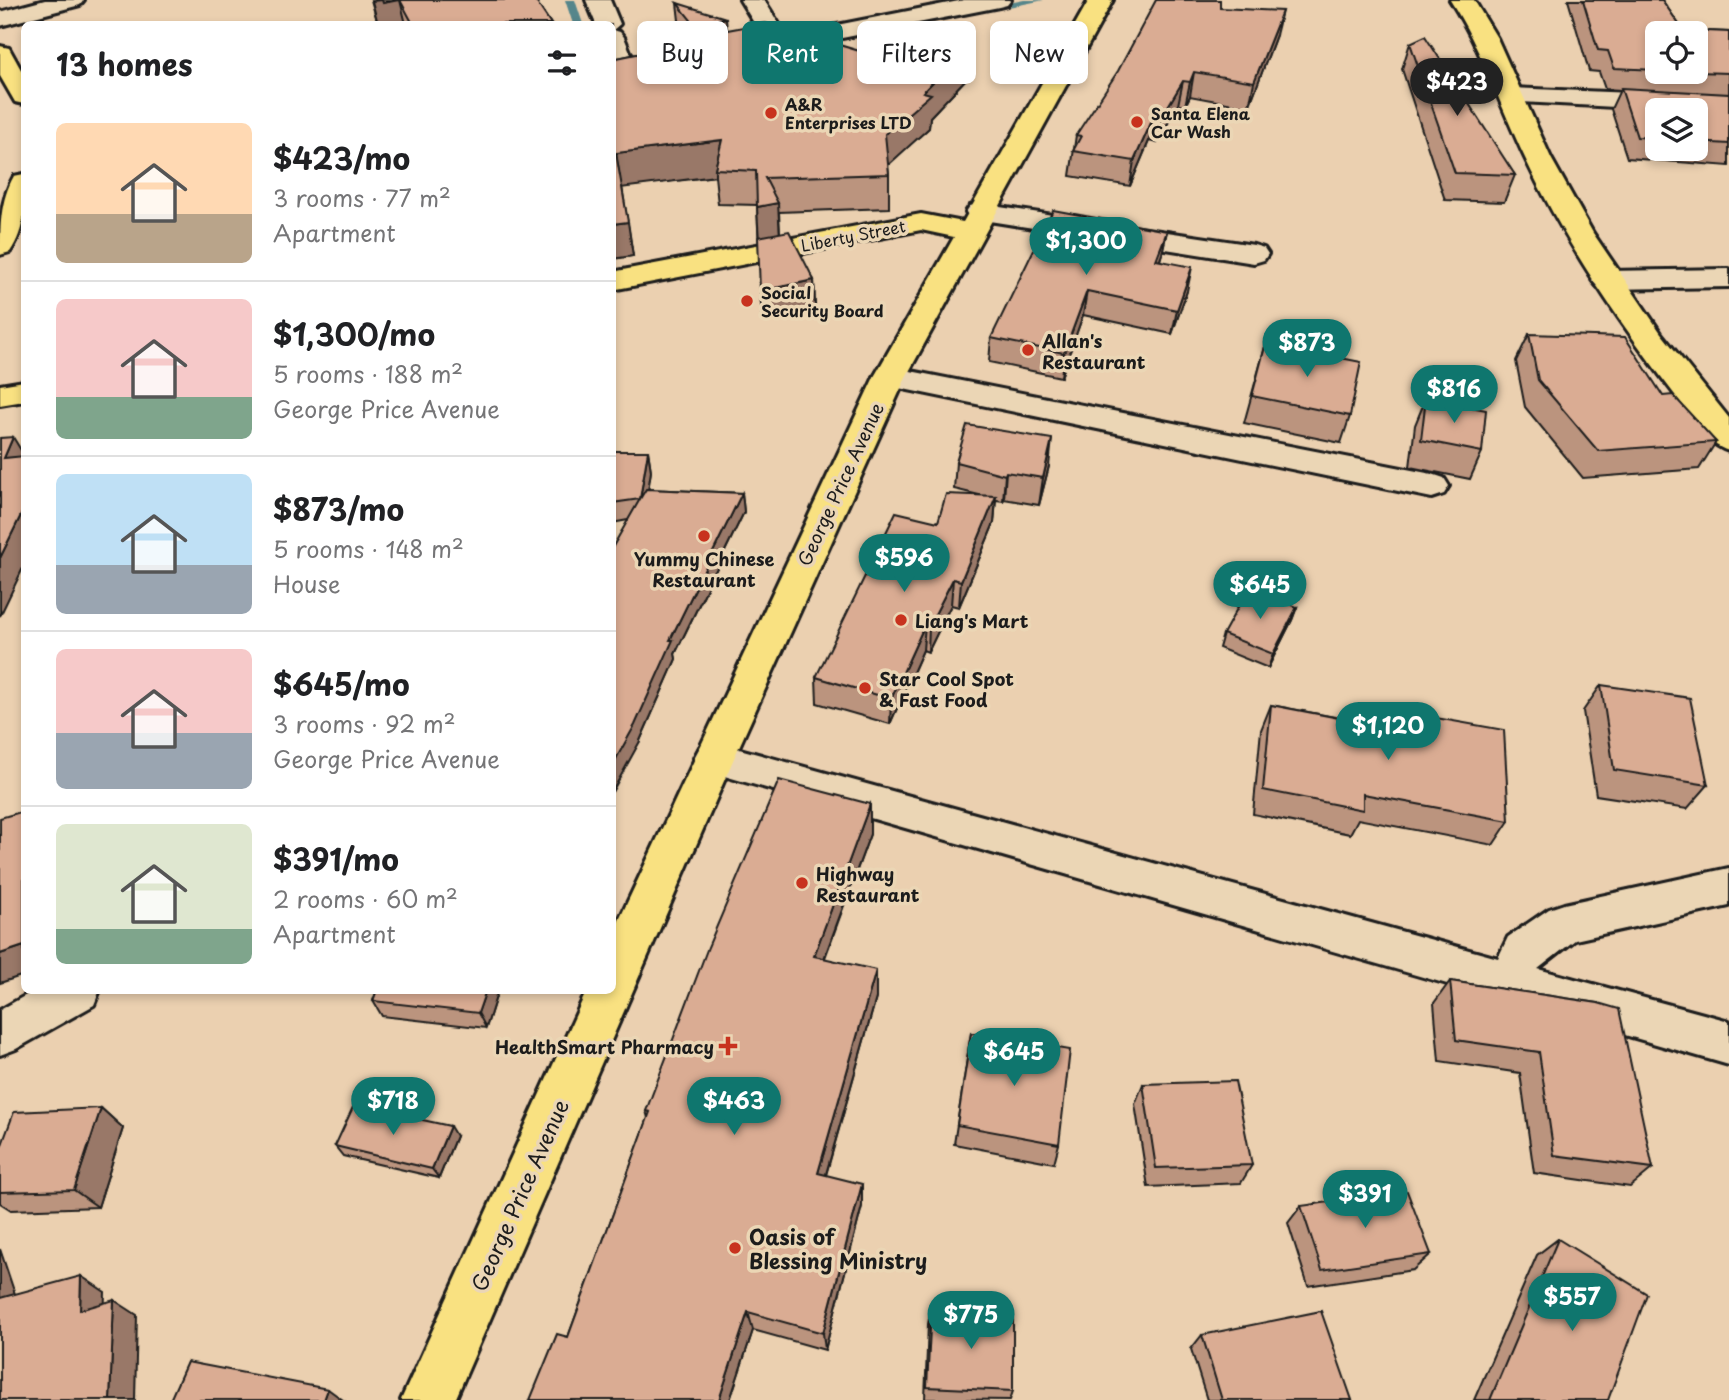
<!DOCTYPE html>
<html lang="en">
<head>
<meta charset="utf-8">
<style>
  body { margin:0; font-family:"Playpen Sans",sans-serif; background:#f6f6f6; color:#202124; height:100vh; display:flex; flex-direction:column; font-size:26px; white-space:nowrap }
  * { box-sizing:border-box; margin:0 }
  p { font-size:23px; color:#757577 }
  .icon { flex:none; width:38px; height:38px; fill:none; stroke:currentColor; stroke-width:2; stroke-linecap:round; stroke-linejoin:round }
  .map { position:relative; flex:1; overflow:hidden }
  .drawer { position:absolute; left:21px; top:21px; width:595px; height:973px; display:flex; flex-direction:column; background:#fff; border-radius:10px; box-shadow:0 4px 10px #0003 }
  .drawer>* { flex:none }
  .top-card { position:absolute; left:637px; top:21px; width:665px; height:63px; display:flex; gap:14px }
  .fabs { position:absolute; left:1645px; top:21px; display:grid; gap:14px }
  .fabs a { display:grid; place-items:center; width:63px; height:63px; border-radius:10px; background:#fff; box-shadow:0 4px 10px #0003; font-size:35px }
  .price { position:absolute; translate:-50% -60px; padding:0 16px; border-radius:24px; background:#0f766e; color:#fff; font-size:23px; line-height:46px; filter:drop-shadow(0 2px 4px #0008) }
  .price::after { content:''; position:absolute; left:50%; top:42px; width:21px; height:16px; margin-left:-10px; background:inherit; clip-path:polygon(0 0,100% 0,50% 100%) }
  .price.on { background:#222; color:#fff }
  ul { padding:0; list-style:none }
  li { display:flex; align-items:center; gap:21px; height:175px; padding:0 35px }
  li+li { border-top:2px solid #e0e0e0 }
  li span { display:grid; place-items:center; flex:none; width:196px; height:140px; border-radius:10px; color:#555 }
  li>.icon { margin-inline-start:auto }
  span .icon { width:84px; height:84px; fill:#fffc; stroke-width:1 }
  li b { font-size:30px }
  h2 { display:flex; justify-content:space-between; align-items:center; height:84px; padding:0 35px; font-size:30px }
  .pill { padding:0 24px; border-radius:10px; background:#fff; box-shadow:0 4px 10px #0003; font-size:24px; line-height:63px }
  .pill.on { background:#0f766e; color:#fff }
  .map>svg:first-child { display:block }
</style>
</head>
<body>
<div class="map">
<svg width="1729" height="1400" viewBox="0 0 1729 1400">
  <rect width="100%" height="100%" fill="#ebd0b0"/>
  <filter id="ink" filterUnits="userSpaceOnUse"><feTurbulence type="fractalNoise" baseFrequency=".0143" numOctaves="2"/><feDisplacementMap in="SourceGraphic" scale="14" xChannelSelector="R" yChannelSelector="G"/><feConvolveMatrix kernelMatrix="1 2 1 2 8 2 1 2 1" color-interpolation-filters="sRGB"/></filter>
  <g filter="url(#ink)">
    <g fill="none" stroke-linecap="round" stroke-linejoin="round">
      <g fill="#56868b" fill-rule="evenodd">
        <polygon points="565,0 575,0 583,24 573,24"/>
        <polygon points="1024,0 1044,0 890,31 885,28"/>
      </g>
      <defs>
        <g id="minor">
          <polygon points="45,0 84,0 80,5 0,26 0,12"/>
          <polygon points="586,0 610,0 620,24 613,30 620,32 624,37 639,74 636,79 627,81 618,79 612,69 612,24 596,24"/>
          <polygon points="740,0 764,0 786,35 964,0 1011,0 1007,5 999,7 761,54 752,52 749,47 752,42 764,39"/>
          <polygon points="1512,88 1729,97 1729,113 1503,101 1499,96 1503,91"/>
          <polygon points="980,204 1254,245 1264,248 1268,254 1264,260 1254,263 970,218 966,212 970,206"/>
          <polygon points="1729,269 1729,287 1607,289 1597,286 1592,280 1597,274 1607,271"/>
          <polygon points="890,367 1432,474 1444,478 1449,486 1444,494 1432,498 879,384 874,377 879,370"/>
          <polygon points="714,742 1498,958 1508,937 1549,909 1564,904 1729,868 1729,906 1575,940 1538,969 1729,1021 1729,1065 700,769 694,758 700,747"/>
          <polygon points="35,990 100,990 94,1005 16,1049 0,1055 0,1010"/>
        </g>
        <g id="major">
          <polygon points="1089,0 1113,0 906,377 734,758 455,1400 401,1400 587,990 612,990 612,935 874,377 954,237 921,230 612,290 612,272 921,214 963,222"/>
          <path d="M 1450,0 L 1474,0 L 1497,38 L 1551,158 L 1593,233 L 1661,333 L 1729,418 L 1729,451 C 1706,445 1690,413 1675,395 C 1618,321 1565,243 1525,158 C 1500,105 1482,50 1450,0 Z"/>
          <polygon points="0,46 9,48 24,75 24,104 15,102 0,76"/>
          <path d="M 24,174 C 26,200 26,229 10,252 L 0,255 C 0,227 0,200 14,176 Z"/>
          <polygon points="24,381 24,401 0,405 0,385"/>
        </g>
      </defs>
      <use href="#minor" stroke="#1c1c1c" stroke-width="6"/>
      <use href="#major" stroke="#1c1c1c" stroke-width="6"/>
      <use href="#minor" fill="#ebd6b5" fill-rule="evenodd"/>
      <use href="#major" fill="#f9e181" fill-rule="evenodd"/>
    </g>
    <g fill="#bb947e" stroke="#1c1c1c" stroke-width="2" fill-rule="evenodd">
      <polygon points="371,0 535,0 551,24 378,24"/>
      <path d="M 1568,0 L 1662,0 L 1683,30 L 1729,32 L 1729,166 L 1627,158 L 1611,109 L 1620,90 L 1605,89 L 1599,72 L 1589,71 ZM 1657,33 L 1696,72 L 1657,72 ZM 1657,110 L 1696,110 L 1696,149 L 1657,149 Z"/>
      <polygon points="677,3 727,30 890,60 966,79 930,117 929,128 888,164 889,174 889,208 779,212 780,233 814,280 815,307 762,318 757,205 718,204 715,176 622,187 633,256 612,259 612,59 691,43 680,29"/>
      <polygon points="1220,8 1276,35 1249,107 1190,96 1185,106 1178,105 1157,143 1149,141 1130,186 1070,176 1076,135"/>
      <polygon points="1410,43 1515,175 1504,202 1445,200 1402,69"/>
      <polygon points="1167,231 1160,261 1187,291 1172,334 1083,315 1061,377 989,362 991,338"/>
      <polygon points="1529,334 1663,396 1716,442 1699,469 1583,478 1525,407 1516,361"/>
      <polygon points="1266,343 1350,416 1341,443 1244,423"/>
      <polygon points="1426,398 1482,452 1470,479 1410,467 1415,425"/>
      <polygon points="612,451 648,451 651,471 648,489 742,493 744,512 675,654 676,659 639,743 628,520 612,523"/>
      <polygon points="956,462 1049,466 1039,505 1004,499 1003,501 996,500 994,523 959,607 951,605 928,652 923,650 890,724 817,703 816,677 938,522 979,495 954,489"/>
      <polygon points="1297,607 1292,620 1268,668 1219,648 1223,634"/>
      <polygon points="1601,685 1708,785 1687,809 1596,795 1583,711"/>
      <polygon points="1271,705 1383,726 1391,710 1509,821 1493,845 1358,819 1350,834 1253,814 1261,730"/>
      <polygon points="870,804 870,834 825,958 876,998 826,1175 862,1206 825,1350 753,1330 730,1400 568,1337 648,1118 646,1111"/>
      <polygon points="1450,981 1598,1003 1653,1168 1630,1187 1534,1173 1520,1073 1439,1061 1434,1003"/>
      <polygon points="377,990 498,990 486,1028 382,1016 373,1001"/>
      <polygon points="971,1033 1059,1144 1054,1163 954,1144"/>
      <polygon points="1143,1084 1252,1165 1241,1183 1148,1187 1135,1104"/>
      <polygon points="101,1108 123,1128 98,1207 11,1210 0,1203 0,1150"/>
      <polygon points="456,1136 439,1178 343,1156 335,1146"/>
      <polygon points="1301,1206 1431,1254 1413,1270 1308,1286 1288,1223"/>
      <polygon points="1558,1239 1608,1400 1474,1400 1537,1255"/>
      <polygon points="931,1309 1013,1391 1010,1400 925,1399 928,1324"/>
      <polygon points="1202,1335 1352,1400 1207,1400 1191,1349"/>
    </g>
    <g fill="#997867" stroke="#1c1c1c" stroke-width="2">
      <polygon points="382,0 400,0 406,24 378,24 372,1"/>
      <polygon points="1282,11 1276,35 1249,107 1254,82"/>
      <polygon points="726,18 728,44 706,34 707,48 696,50 694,24"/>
      <polygon points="968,46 966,79 930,117 929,128 885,168 885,134 923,92"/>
      <polygon points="1194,72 1190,96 1185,106 1190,82"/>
      <polygon points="1183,81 1178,105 1157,143 1161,118"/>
      <polygon points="1154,116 1149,141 1130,186 1134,161"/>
      <polygon points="722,140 715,169 715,176 621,188 616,153"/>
      <polygon points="778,203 780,238 759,242 757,207"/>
      <polygon points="628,222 633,256 612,259 612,224"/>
      <polygon points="1167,231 1162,254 1151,284 1156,260"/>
      <polygon points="1192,267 1187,291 1172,334 1177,310"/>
      <polygon points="814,280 815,307 762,318 760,291"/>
      <polygon points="1087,291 1083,315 1061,377 1064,353"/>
      <polygon points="13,437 24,455 24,470 4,458"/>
      <polygon points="1052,439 1049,466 1039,505 1043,478"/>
      <polygon points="648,451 651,471 644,518 640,499"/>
      <polygon points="1006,472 1004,499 1003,501 1005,475"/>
      <polygon points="742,493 744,512 675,654 676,659 639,743 612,792 612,766 670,640"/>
      <polygon points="996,496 994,523 959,607 961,581"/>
      <polygon points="24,509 24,566 0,616 0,558"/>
      <polygon points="953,579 951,605 928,652 929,626"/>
      <polygon points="1297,607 1292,620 1268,668 1273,654"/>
      <polygon points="925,624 923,650 890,724 891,699"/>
      <polygon points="870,804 870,834 815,983 814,956"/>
      <polygon points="24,946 24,975 0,983 0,954"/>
      <polygon points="876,970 876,998 820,1195 818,1173"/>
      <polygon points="486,990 498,990 486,1028 478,1013"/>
      <polygon points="101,1108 123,1128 98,1207 74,1190"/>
      <polygon points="450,1126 456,1136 439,1178 432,1169"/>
      <polygon points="862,1184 862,1206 825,1350 823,1333"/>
      <polygon points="0,1249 15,1294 0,1303"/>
      <polygon points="81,1276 105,1292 104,1325 80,1310"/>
      <polygon points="114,1300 137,1315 135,1400 110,1400"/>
      <polygon points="748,1312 753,1330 730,1400 719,1400"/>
      <polygon points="328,1389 343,1400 324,1400"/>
    </g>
    <g fill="#daac93" stroke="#1c1c1c" stroke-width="2">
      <polygon points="382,0 399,0 383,3"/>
      <polygon points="400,0 535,0 551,24 413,24"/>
      <polygon points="1156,0 1220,0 1220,8 1282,11 1254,82 1194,72 1190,82 1183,81 1161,118 1154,116 1134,161 1073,151 1081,136 1076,135 1118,71"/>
      <polygon points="1583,0 1662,0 1683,30 1729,32 1729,73 1696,72 1696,33 1657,33 1657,70 1614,68 1608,51 1598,50"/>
      <polygon points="677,3 726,18 694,24"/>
      <polygon points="765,23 890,60 917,33 968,46 923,92 931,94 885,134 889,174 765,178 778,203 757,207 756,171 715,169 722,140 616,153 628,222 612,224 612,59 710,39 706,34"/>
      <polygon points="1425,36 1515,175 1455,173 1410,43"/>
      <polygon points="1621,88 1729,94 1729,144 1696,142 1696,110 1657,110 1657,138 1637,137"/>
      <polygon points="1053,210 1167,231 1156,260 1192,267 1177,310 1087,291 1064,353 991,338"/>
      <polygon points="789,231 814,280 760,291 758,237"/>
      <polygon points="1529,334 1625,337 1663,396 1673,395 1716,442 1598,451 1538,380"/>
      <polygon points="1266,343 1361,362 1350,416 1252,396"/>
      <polygon points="1426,398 1486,410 1482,452 1421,440"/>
      <polygon points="967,425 1052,439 1043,478 1006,472 1005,475 956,462"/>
      <polygon points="13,437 4,458 24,456 24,509 0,558 0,438"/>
      <polygon points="612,451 648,451 640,499 646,489 742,493 670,640 673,640 635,725 612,766 612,548 640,499 612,503"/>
      <polygon points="946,494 996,496 961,581 953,579 929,626 925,624 891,699 816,677 896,512 938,522"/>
      <polygon points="1249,587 1297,607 1273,654 1223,634"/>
      <polygon points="1601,685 1690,698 1708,785 1614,770"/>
      <polygon points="1271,705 1391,728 1391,710 1504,730 1509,821 1363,794 1363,810 1263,790"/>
      <polygon points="779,780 870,804 814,956 876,970 818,1173 862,1184 823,1333 748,1312 719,1400 530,1400 557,1334 568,1337 650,1112 646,1111 708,947"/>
      <polygon points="24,811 24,946 0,954 0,818"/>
      <polygon points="1450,981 1598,1003 1619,1009 1653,1168 1554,1155 1539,1052 1456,1040"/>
      <polygon points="377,990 486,990 478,1013 373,1001"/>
      <polygon points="971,1033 1070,1050 1059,1144 957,1125"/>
      <polygon points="1235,1081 1252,1165 1156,1168 1143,1084"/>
      <polygon points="354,1105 450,1126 432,1169 335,1146"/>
      <polygon points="101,1108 74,1190 0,1192 0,1150 14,1112"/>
      <polygon points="1407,1191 1431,1254 1322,1270 1301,1206"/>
      <polygon points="1558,1239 1647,1294 1608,1400 1490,1400"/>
      <polygon points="81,1276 80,1310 114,1300 110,1400 0,1400 0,1298"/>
      <polygon points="931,1309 1013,1314 1013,1391 927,1387"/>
      <polygon points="1321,1311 1352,1400 1222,1400 1202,1335"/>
      <polygon points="187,1362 328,1389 324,1400 170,1400"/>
    </g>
  </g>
  <g fill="#c8321e" stroke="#ebd6b5" stroke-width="2.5">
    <circle cx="771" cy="113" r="7"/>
    <circle cx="1137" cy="122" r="7"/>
    <circle cx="747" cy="301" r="7"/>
    <circle cx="1028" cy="350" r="7"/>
    <circle cx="704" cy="536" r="7"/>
    <circle cx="901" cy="620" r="7"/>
    <circle cx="865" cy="688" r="7"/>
    <circle cx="802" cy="883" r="7"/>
    <path d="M724.5 1035.5h7v7h7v7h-7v7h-7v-7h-7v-7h7z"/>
    <circle cx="735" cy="1248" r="7"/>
  </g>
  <g text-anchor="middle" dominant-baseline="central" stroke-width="7" stroke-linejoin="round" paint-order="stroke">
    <g font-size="16" font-weight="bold" fill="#1c1c1c" stroke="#ebd6b5" text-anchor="start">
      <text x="785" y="104">A&amp;R<tspan x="785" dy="18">Enterprises LTD</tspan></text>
      <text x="1151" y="113">Santa Elena<tspan x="1151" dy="18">Car Wash</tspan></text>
      <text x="761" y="292">Social<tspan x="761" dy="18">Security Board</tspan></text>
    </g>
    <g font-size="16" fill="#1c1c1c" stroke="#ebd6b5">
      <text transform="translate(853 235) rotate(-11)">Liberty Street</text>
    </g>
    <g font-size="18" font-weight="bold" fill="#1c1c1c" stroke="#ebd6b5" text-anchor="start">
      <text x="1042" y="340">Allan's<tspan x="1042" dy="21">Restaurant</tspan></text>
      <text x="704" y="558" text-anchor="middle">Yummy Chinese<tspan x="704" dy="21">Restaurant</tspan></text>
      <text x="915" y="620">Liang's Mart</text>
      <text x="879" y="678">Star Cool Spot<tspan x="879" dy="21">&amp; Fast Food</tspan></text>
      <text x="816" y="873">Highway<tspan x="816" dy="21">Restaurant</tspan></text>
      <text x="714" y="1046" text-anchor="end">HealthSmart Pharmacy</text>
    </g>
    <g font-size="18" fill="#1c1c1c" stroke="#ebd6b5">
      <text transform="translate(840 484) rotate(-65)">George Price Avenue</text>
    </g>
    <g font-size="21" fill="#1c1c1c" stroke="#ebd6b5">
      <text transform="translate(519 1195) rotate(-66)">George Price Avenue</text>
    </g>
    <g font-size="21" font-weight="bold" fill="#1c1c1c" stroke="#ebd6b5" text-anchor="start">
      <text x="749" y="1236">Oasis of<tspan x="749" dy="24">Blessing Ministry</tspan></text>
    </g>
  </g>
</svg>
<div class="fabs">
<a><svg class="icon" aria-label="locate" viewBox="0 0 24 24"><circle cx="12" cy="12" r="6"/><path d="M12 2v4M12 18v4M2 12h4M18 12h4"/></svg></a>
<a><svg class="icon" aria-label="layers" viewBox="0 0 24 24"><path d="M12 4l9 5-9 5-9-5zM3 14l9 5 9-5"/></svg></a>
</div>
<b class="price on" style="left:1457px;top:118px">$423</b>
<b class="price" style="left:1086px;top:277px">$1,300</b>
<b class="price" style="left:1307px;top:379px">$873</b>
<b class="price" style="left:1454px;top:425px">$816</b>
<b class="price" style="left:904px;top:594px">$596</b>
<b class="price" style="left:1260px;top:621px">$645</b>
<b class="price" style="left:1388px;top:762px">$1,120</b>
<b class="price" style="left:1014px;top:1088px">$645</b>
<b class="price" style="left:393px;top:1137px">$718</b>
<b class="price" style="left:734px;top:1137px">$463</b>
<b class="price" style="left:1365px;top:1230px">$391</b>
<b class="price" style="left:1572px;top:1333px">$557</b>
<b class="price" style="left:971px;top:1351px">$775</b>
<div class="top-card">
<a class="pill">Buy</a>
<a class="pill on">Rent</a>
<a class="pill">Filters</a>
<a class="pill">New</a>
</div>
<section class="drawer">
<h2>13 homes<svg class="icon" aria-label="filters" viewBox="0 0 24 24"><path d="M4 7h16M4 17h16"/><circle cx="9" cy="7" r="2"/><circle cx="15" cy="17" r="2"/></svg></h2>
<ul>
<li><span style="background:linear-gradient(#ffd9b3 65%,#b9a48a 0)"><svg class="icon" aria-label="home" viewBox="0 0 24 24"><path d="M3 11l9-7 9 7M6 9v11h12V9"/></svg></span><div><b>$423/mo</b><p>3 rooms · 77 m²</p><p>Apartment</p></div></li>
<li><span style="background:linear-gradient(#f6c9c9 70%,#7fa58c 0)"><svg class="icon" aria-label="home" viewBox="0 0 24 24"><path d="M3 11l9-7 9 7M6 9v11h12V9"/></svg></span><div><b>$1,300/mo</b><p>5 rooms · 188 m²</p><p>George Price Avenue</p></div></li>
<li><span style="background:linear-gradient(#bfe0f5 65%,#9aa5b1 0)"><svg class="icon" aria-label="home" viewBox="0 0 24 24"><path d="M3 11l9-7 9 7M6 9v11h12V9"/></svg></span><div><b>$873/mo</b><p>5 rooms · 148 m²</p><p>House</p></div></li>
<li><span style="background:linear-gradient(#f6c9c9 60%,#9aa5b1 0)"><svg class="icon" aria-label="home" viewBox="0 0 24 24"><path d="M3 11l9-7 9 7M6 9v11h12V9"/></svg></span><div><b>$645/mo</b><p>3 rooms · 92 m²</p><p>George Price Avenue</p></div></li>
<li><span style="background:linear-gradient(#dfe7d0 75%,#7fa58c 0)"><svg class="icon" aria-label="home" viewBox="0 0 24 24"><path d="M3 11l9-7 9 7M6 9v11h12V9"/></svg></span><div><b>$391/mo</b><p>2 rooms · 60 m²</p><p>Apartment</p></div></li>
</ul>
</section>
</div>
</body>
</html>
